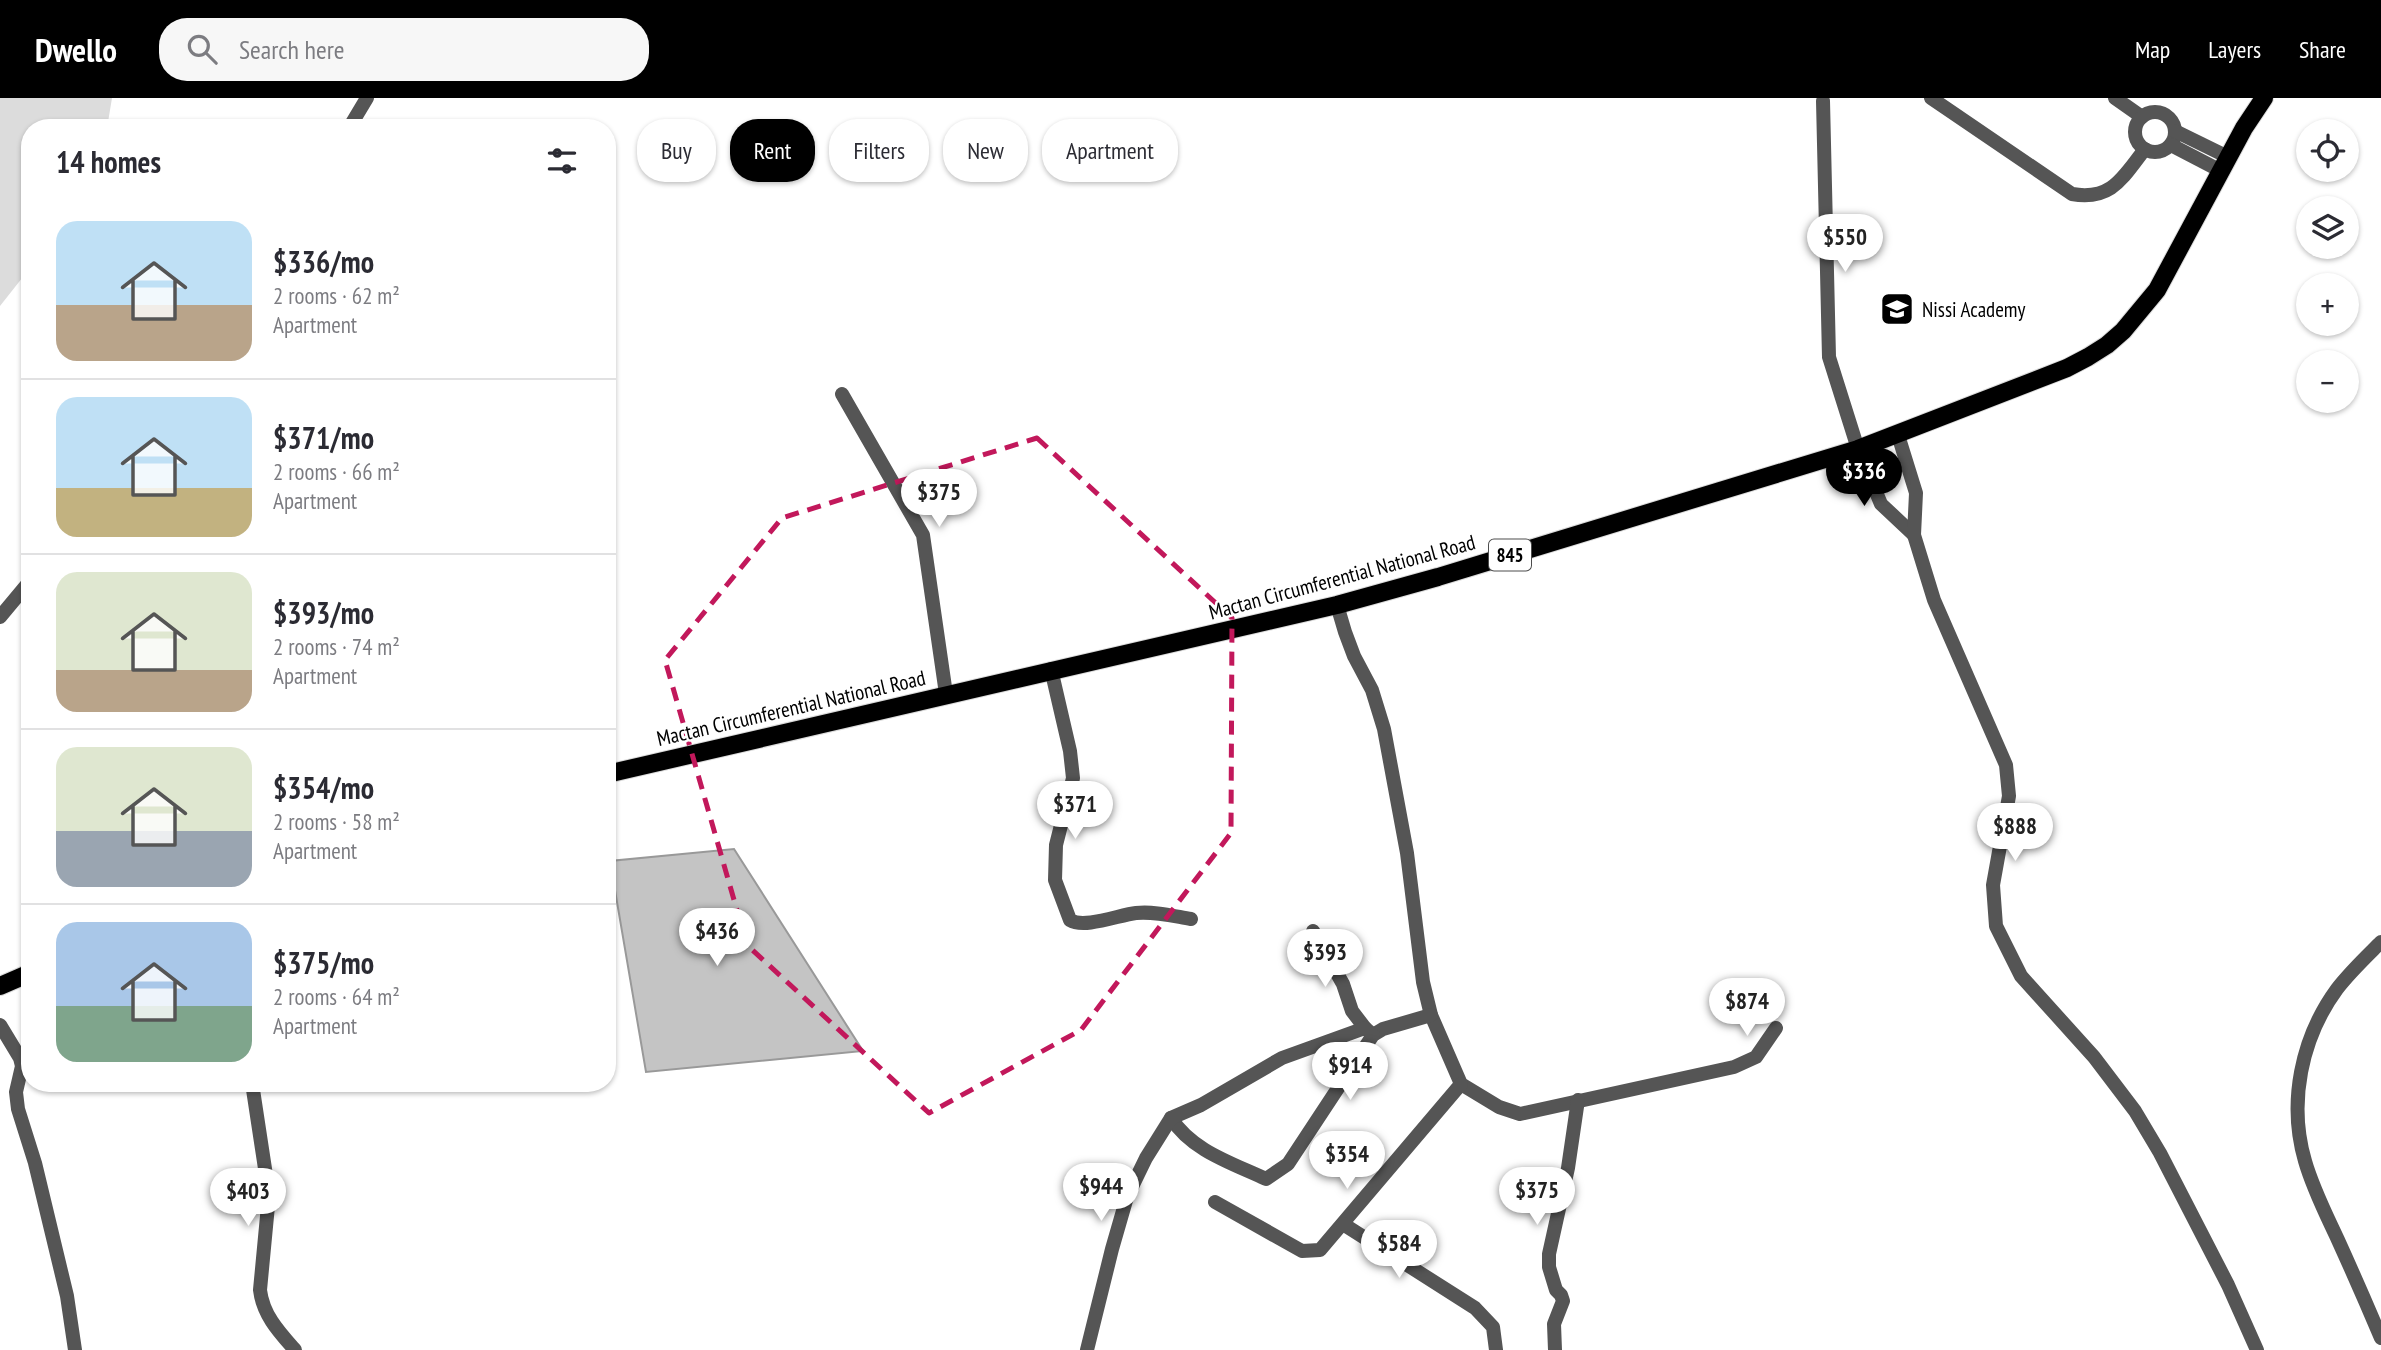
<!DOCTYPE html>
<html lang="en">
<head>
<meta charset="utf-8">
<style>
  body { margin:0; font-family:"PT Sans Narrow",sans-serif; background:#f7f7f7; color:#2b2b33; height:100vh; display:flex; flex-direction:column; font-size:26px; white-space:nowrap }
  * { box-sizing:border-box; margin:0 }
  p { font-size:23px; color:#7c7c81 }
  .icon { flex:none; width:38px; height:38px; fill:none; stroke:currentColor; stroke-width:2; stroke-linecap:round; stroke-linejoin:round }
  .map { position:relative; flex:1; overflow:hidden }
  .sheet { position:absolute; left:21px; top:21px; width:595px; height:973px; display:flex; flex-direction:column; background:#fff; border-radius:28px; box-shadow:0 2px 5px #0004 }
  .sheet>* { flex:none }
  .hud { position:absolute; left:637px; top:21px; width:665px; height:63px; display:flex; gap:14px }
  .fabs { position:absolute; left:2296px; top:21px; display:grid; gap:14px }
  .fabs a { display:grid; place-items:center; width:63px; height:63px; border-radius:50%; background:#fff; box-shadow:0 2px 5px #0004; font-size:35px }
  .price { position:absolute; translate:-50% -60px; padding:0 16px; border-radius:24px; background:#fff; color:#222; font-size:23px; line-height:46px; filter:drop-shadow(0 2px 4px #0008) }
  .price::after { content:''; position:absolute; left:50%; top:42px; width:21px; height:16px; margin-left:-10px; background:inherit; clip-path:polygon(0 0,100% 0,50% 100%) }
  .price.active { background:#000; color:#fff }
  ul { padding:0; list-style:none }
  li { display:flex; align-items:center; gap:21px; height:175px; padding:0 35px }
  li+li { border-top:2px solid #e1e1e2 }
  li span { display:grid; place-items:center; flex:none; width:196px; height:140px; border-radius:21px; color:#555 }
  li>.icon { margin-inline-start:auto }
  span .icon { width:84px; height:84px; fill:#fffc; stroke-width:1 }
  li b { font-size:30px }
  h2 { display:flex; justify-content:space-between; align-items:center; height:84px; padding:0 35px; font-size:30px }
  .chip { padding:0 24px; border-radius:28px; background:#fff; box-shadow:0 2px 5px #0004; font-size:24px; line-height:63px }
  .chip.active { background:#000; color:#fff }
  header { display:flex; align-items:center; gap:42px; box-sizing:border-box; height:98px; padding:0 35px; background:#000; color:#fff }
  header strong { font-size:33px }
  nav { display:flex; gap:38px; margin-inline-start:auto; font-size:24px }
  .search { width:490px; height:63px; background:#f7f7f7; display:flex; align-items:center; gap:18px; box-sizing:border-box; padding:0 24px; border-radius:28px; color:#7c7c81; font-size:26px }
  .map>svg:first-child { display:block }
</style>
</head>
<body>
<header>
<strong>Dwello</strong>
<div class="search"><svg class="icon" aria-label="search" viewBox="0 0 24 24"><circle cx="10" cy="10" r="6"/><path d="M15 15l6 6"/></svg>Search here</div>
<nav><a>Map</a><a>Layers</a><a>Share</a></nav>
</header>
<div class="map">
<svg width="2381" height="1252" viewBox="0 0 2381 1252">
  <rect width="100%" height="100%" fill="#fff"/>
  <polygon fill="#dcdcdc" points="0,0 112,0 107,30 30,30 30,170 0,208"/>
  <polygon fill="#c4c4c4" stroke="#999" stroke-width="2" points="734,751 863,953 646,974 610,763"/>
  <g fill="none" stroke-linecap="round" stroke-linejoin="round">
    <defs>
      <g id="primary">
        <polyline points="607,676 1337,507 1438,479 1858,351 2067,270 2088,259 2107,247 2123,233 2157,192 2244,30 2264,0"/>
        <polyline points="0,888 30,875"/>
      </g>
    </defs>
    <use href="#primary" stroke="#dbdbdb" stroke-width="20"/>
    <g stroke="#555" stroke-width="14">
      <path d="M 1931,0 L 2072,96 C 2112,103 2123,79 2145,51"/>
      <polyline points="2115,0 2142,19"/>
      <polyline points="1823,3 1829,259 1858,351 1881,406 1914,437"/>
      <circle cx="2155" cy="34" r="20"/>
      <polyline points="2175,33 2228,59"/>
      <polyline points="2171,47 2221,73"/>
      <polyline points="842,296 923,437 946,596"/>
      <polyline points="1898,337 1916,395 1914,437 1934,502 2006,667 2009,698 1993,787 1996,828 2021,878 2094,959 2135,1013 2160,1055 2228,1187 2257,1252"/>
      <polyline points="1337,507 1345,534 1354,558 1372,592 1384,631 1407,755 1423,884 1431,917 1461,986 1499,1009 1520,1016 1734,969 1756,959 1776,930"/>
      <path d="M 1051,571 L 1070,653 L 1073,680 L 1056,747 L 1055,782 L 1070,822 C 1084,831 1119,817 1136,815 C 1154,813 1173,818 1191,821"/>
      <polyline points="1313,833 1343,886 1352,913 1365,930"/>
      <path d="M 2381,844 C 2366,859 2350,874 2337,891 C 2301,940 2288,1005 2305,1063 C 2313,1091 2326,1116 2338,1142 C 2353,1175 2367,1207 2381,1240"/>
      <polyline points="0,927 20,960 22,968 16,994 18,1011 35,1065 67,1198 75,1252"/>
      <path d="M 252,985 L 269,1097 L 260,1192 C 263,1217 279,1234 295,1252"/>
      <path d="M 1171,1020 C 1192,1053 1232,1065 1266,1081 L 1288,1066 L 1373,937 L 1383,931 L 1431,917"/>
      <polyline points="1215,1104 1302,1153 1320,1152 1461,986"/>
      <polyline points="1343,1126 1475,1210 1493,1229 1496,1252"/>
      <polyline points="1087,1252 1112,1151 1127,1099 1146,1060 1171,1020 1201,1007 1282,960 1365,930 1373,937"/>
      <polyline points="1555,1252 1554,1226 1563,1203 1561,1197 1556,1192 1549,1169 1549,1156 1568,1070 1578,1002"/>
    </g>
    <g stroke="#555" stroke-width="14">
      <polyline points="349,30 367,0"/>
      <polyline points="0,519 30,483"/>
    </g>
    <use href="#primary" stroke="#000" stroke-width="18"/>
  </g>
  <path fill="none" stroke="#c2185b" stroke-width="5" stroke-dasharray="14 9" stroke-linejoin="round" d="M 1037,340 L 1232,520 L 1231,735 L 1081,932 L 929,1015 L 747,847 L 665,562 L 782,420 Z"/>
  <defs>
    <symbol id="school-square" viewBox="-11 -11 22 22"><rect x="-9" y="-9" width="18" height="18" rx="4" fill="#000" stroke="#fff"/><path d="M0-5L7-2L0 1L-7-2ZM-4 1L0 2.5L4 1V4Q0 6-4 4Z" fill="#fff"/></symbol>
  </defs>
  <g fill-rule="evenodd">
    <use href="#school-square" x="1878" y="192" width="38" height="38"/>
  </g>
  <g text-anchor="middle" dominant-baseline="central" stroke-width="5" stroke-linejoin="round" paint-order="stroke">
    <rect fill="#fff" stroke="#4c4c4c" stroke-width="2" x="1489" y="441.5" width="42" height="31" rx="5"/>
    <g font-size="19" font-weight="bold" fill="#000">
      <text x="1510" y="457">845</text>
    </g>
    <g font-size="21" fill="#000" stroke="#fff" text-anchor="start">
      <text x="1922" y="211">Nissi Academy</text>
    </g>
    <g font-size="21" fill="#000" stroke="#fff">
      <text transform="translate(1342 479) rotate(-15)">Mactan Circumferential National Road</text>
      <text transform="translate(791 610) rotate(-13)">Mactan Circumferential National Road</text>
    </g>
  </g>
</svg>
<div class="fabs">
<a><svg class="icon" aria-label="locate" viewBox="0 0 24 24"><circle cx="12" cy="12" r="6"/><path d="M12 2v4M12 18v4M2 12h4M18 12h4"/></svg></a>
<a><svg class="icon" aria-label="layers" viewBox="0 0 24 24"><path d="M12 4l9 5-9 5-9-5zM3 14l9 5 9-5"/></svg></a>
<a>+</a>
<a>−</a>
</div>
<b class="price" style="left:1845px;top:176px">$550</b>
<b class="price active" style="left:1864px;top:410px">$336</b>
<b class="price" style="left:939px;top:431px">$375</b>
<b class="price" style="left:1075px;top:743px">$371</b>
<b class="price" style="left:2015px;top:765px">$888</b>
<b class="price" style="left:717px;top:870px">$436</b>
<b class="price" style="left:1325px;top:891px">$393</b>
<b class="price" style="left:1747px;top:940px">$874</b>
<b class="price" style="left:1350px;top:1004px">$914</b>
<b class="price" style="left:1347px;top:1093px">$354</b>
<b class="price" style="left:1101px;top:1125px">$944</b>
<b class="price" style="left:1537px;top:1129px">$375</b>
<b class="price" style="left:248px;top:1130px">$403</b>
<b class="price" style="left:1399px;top:1182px">$584</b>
<div class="hud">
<a class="chip">Buy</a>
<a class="chip active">Rent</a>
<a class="chip">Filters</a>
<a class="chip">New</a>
<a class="chip">Apartment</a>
</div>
<section class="sheet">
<h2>14 homes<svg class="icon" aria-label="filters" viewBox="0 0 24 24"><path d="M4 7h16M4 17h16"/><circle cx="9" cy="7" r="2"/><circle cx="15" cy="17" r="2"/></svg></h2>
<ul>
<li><span style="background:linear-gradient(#bfe0f5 60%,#b9a48a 0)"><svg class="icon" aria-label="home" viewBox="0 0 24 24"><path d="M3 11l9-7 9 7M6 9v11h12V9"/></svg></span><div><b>$336/mo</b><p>2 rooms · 62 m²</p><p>Apartment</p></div></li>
<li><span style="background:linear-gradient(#bfe0f5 65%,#c2b280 0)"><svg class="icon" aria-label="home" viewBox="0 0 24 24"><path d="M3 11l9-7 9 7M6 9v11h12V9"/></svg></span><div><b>$371/mo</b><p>2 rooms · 66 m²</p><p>Apartment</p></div></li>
<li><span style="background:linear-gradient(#dfe7d0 70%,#b9a48a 0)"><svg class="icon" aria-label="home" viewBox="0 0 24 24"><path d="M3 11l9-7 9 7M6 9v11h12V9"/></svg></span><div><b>$393/mo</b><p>2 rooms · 74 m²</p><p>Apartment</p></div></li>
<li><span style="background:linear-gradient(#dfe7d0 60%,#9aa5b1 0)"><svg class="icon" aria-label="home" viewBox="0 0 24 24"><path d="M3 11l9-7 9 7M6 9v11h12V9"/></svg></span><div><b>$354/mo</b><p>2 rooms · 58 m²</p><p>Apartment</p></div></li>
<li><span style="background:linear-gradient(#a9c7e8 60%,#7fa58c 0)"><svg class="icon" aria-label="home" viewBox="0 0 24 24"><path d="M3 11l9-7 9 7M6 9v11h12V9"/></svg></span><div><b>$375/mo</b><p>2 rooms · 64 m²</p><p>Apartment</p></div></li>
</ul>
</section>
</div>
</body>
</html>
